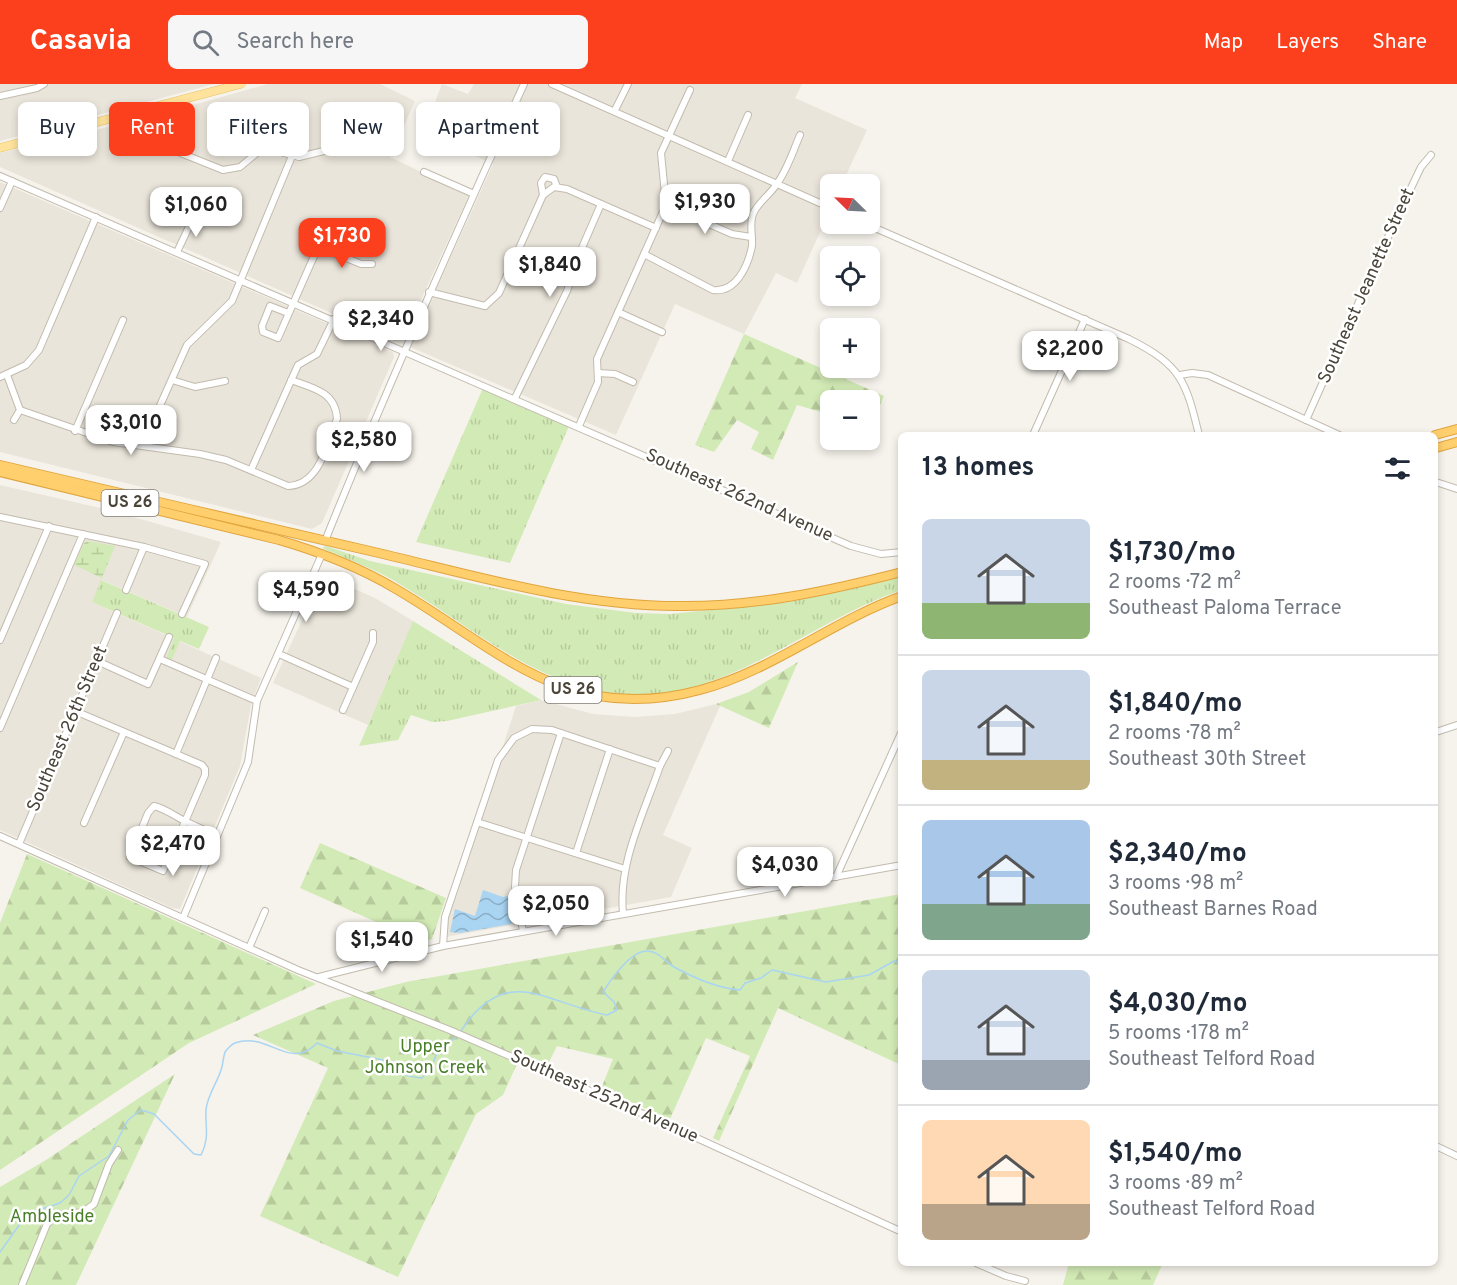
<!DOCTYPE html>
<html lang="en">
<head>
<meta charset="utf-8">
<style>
  body { margin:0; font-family:Overpass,sans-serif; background:#f6f6f7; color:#1f2937; height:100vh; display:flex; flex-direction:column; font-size:22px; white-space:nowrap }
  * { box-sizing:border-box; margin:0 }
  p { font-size:20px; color:#747a83 }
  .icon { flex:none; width:33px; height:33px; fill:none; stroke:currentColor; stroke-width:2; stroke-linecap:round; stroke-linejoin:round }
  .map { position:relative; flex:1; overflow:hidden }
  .drawer { position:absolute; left:898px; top:348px; width:540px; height:834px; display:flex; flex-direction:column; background:#fff; border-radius:9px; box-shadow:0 3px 9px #0003 }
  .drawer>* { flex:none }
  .top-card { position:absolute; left:18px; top:18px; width:570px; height:54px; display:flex; gap:12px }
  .needle { width:39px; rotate:294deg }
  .controls { position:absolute; left:820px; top:90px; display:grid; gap:12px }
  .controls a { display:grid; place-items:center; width:60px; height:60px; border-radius:9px; background:#fff; box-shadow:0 3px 9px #0003; font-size:30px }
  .price { position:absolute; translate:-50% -51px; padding:0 14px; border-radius:12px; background:#fff; color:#222; font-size:20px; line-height:39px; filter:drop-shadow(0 2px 3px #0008) }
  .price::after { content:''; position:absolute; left:50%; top:36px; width:18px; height:14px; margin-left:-9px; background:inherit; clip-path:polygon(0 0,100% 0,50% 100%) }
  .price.active { background:#fc3f1d; color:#fff }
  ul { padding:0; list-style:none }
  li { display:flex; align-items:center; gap:18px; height:150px; padding:0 24px }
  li+li { border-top:2px solid #e0e1e3 }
  li span { display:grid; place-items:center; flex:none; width:168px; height:120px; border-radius:9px; color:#555 }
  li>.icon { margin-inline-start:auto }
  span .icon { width:72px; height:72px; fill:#fffc; stroke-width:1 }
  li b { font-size:26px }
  h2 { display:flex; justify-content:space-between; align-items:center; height:72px; padding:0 24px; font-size:26px }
  .tag { padding:0 21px; border-radius:9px; background:#fff; box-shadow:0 3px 9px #0003; font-size:21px; line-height:54px }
  .tag.active { background:#fc3f1d; color:#fff }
  header { display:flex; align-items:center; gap:36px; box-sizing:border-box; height:84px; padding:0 30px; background:#fc3f1d; color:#fff }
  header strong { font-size:28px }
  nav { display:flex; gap:33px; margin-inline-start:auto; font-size:21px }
  .search { width:420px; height:54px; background:#f6f6f7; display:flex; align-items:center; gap:15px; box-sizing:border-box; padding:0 21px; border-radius:9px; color:#747a83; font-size:22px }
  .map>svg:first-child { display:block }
</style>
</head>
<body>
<header>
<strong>Casavia</strong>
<div class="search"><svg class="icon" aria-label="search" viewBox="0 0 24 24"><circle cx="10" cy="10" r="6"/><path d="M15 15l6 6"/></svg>Search here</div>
<nav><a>Map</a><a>Layers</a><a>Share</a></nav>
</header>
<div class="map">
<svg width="1457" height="1201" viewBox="0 0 1457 1201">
  <defs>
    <pattern id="grass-tufts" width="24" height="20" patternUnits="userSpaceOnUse" patternTransform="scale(1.5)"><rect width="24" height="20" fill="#d2eab5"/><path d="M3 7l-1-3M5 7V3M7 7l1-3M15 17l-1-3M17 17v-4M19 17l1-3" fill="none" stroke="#b6ca9c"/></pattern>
    <pattern id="forest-firs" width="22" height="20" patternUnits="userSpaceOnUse" patternTransform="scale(1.5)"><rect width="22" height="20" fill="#d2eab5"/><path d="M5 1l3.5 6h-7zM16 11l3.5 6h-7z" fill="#b6ca9c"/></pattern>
    <pattern id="wetland-marsh" width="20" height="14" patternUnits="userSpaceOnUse" patternTransform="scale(1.5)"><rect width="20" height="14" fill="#d2eab5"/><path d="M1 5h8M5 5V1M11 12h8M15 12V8" fill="none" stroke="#b6ca9c"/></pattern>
    <pattern id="water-waves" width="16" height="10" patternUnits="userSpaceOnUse" patternTransform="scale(1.5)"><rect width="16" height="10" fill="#a9d4f2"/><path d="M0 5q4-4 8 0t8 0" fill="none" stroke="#8caec5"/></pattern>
  </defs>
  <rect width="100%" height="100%" fill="#f6f3ec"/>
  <g fill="#eae5da">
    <polygon points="0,0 214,0 0,57"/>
    <polygon points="268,0 380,0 415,17 390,73 469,111 403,255 395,257 0,83 0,69 154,32"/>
    <polygon points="442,0 468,10 474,0 802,0 795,14 867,46 842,100 831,100 831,124 797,199 776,189 744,250 675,220 616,351 410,263 493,80 460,65 469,46 431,28"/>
    <polygon points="0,98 393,268 394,273 322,439 312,445 0,368"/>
    <polygon points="0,401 109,426 221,458 187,533 102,496 92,518 261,594 251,621 240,682 180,825 172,824 0,746"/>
    <polygon points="323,491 375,514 413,537 368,641 273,599"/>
    <polygon points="541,616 593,630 635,633 675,630 716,620 720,622 663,751 692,764 671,813 440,854 516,622"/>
  </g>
  <g fill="url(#grass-tufts)">
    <polygon points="483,304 569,342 510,479 416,458"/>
    <path d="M 326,462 L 370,477 L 566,520 L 636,529 L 670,530 L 790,518 L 901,492 L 901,506 C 839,528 786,567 725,592 C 583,650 505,562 393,496 C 370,483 345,475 322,464 Z"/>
    <polygon points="101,496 209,543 199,565 180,557 171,578 166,575 174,554 92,518"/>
    <polygon points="413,537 541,616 447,637 432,638 411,631 398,656 359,662"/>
  </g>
  <g fill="url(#forest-firs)">
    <polygon points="744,250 884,312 870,343 870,316 831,316 831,331 797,321 773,376 751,365 759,348 737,336 714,368 695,361"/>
    <polygon points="798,578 769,644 716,620 749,608"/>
    <polygon points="320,759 446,814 432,855 421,858 300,804"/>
    <polygon points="27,770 316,900 189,959 0,1086 0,839"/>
    <polygon points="901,810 901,981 778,924 719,1057 713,1054 750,972 706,954 670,1035 601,1005 613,975 557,962 547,982 521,971 503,1011 476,1030 398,1193 260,1132 328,984 253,951 334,917 406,898"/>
    <polygon points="175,990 76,1201 0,1201 0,1103 46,1076"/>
    <polygon points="1069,1179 1163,1179 1153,1201 1063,1201"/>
  </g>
  <polygon fill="url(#wetland-marsh)" points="88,457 115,462 102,494 74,481 84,459"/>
  <polygon fill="url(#water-waves)" points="483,806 503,813 508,812 513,835 511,840 460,849 450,848 455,825 475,832"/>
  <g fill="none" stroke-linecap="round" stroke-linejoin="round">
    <g stroke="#a9d4f2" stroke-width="1.5">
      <path d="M 461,947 C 506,877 547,920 607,931 L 617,926 L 614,918 L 603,908 C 611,895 630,868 646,867 C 658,866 665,878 674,883 C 694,894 717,904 740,906 L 745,899 L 761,894 L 772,886 L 826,898 L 869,891 L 894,877 L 902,880"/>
      <path d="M 0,1168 L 27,1130 L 60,1119 L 69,1111 L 79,1092 L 109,1072 L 128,1036 L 141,1026 L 154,1030 L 194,1070 L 201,1071 C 210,1054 205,1043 206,1026 C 207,1012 217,999 221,986 C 223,981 223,974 225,968 C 227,965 232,960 235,959 C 269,947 289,988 317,959 L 337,967 L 383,976 C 391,988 408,993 422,994 L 431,985 L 436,971 L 458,951"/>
    </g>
    <defs>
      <g id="minor">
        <polyline points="552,0 831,124"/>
        <polyline points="0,12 37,4 44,0"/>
        <polyline points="615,26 628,0"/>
        <polyline points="132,29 140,48 148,56 223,86 240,83 258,68 269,65 299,73 336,64 388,67"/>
        <polyline points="355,65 357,45 362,34"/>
        <polyline points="728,77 748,31"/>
        <polyline points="424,88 474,110"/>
        <polyline points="0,92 851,462 881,470 902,468"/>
        <polyline points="543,111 541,99 545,93 554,95 557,103"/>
        <polyline points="666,121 732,150 751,153"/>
        <polyline points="0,124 12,97"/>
        <path d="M 866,140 L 1129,255 C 1181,281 1186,297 1199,351"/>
        <polyline points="317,162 361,180 372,180"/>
        <polyline points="177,168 195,130"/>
        <path d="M 644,170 L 713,206 C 736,209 748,182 752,162 C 753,151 749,141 753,130 C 758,118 769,112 776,101 C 787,87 793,67 800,51"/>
        <polyline points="429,208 485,222"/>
        <polyline points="485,222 499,209 543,111 554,103 567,105 656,144"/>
        <polyline points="618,228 662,248"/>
        <polyline points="288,229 270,222 262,242 263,248 278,254 329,138"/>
        <polyline points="598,289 615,290 633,298"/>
        <polyline points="7,291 20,326 14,336"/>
        <polyline points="1180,291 1192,289 1208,291 1339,351"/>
        <polyline points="0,293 26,281 39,266 96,133"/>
        <polyline points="172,296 195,303 225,297"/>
        <polyline points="515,314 567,207 578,173 601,120"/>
        <path d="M 20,326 L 113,358 L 200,370 L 226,376 L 288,402 C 320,401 327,360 337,335 C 336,308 313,304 291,296"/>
        <polyline points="1306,336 1392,144 1421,83 1431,71"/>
        <polyline points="579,342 598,298 597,275 666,121 661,69 690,6"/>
        <polyline points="75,347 123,236"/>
        <polyline points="1033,351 1085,235"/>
        <polyline points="148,362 150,344 187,261 232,217 292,72"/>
        <polyline points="251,386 298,281 317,270 334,235"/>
        <polyline points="1436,398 1457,405"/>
        <polyline points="0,433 144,463 205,480 182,530"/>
        <path d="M 325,457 C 387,303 455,151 524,0"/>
        <polyline points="126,506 144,463"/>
        <polyline points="0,556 49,442"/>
        <polyline points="279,570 353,603"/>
        <polyline points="160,575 257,617"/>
        <polyline points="97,577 148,600 169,553"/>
        <polyline points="343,626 373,558 373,549"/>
        <path d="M 75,627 L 202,681 L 205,685 L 205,691 L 187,733 L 163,787 L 130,773 L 148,729 L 154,722 C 167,725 177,734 189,739 L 217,752"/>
        <polyline points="0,644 83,450"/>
        <polyline points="1436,648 1457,641"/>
        <polyline points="176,670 216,574"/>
        <polyline points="477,738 625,785"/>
        <polyline points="84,739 124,648"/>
        <polyline points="0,752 298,886 452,947 664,1039 902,1148"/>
        <polyline points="19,760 117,529"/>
        <polyline points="576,769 610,665"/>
        <polyline points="836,793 902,647"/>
        <path d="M 623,829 C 618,779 644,729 660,682 L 668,667"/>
        <polyline points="183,834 248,678 257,617 322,470"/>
        <polyline points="523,847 515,803 516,786 561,649"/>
        <polyline points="443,862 445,833 498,676 514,654 532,645 552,646 660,682"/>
        <polyline points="249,864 265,827"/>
        <polyline points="319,893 443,862 902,781"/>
        <polyline points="1436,1062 1457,1072"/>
        <polyline points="976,1179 1006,1192 1025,1197"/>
        <polyline points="22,1201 47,1140 58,1131 83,1128 94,1120 109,1080 118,1066"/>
      </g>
      <polyline id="major" points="0,64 241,0"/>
      <g id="highway">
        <polyline points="1435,351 1457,345"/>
        <polyline points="1436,364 1457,358"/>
        <path d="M 0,381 C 128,411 255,440 383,470 C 480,493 578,522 678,522 C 755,523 828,507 902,488"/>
        <path d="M 0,388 L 279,456 C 320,468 359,483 396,505 C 500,566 566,642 700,606 C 772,587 832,537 902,512"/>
      </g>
    </defs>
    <use href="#minor" stroke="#c2bbae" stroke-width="8"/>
    <use href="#major" stroke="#e6c16a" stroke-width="9"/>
    <use href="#highway" stroke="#e0a43c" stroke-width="10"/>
    <use href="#minor" stroke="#fff" stroke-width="6"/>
    <use href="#major" stroke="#ffe39c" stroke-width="8"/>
    <use href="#highway" stroke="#ffcf6e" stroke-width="8"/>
  </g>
  <g text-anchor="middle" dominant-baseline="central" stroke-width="5" stroke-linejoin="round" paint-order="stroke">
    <g fill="#fff" stroke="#817c74" stroke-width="1.5">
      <rect x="101.5" y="406" width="57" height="26" rx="4.5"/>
      <rect x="544.5" y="593" width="57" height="26" rx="4.5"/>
    </g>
    <g font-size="16" font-weight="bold" fill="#4b4439">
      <text x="130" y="419">US 26</text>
      <text x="573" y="606">US 26</text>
    </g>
    <g font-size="18" fill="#4b4439" stroke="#fff">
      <text transform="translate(1367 202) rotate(-66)">Southeast Jeanette Street</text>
      <text transform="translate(739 412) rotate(24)">Southeast 262nd Avenue</text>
      <text transform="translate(68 645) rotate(-67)">Southeast 26th Street</text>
      <text transform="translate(604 1013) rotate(24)">Southeast 252nd Avenue</text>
    </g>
    <g font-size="18" fill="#4a7f2a" stroke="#fff">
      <text x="425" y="963">Upper<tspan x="425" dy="21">Johnson Creek</tspan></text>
      <text x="52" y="1133">Ambleside</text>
    </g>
  </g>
</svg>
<div class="controls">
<a><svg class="needle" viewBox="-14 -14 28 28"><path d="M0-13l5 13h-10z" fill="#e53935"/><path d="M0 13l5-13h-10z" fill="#747a83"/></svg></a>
<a><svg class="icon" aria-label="locate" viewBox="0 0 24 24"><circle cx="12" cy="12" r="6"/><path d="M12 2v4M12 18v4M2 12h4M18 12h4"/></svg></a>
<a>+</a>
<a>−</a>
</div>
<b class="price" style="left:705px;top:151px">$1,930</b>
<b class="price" style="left:196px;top:154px">$1,060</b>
<b class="price active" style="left:342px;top:185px">$1,730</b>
<b class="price" style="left:550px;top:214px">$1,840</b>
<b class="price" style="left:381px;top:268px">$2,340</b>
<b class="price" style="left:1070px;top:298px">$2,200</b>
<b class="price" style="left:131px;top:372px">$3,010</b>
<b class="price" style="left:364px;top:389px">$2,580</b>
<b class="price" style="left:306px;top:539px">$4,590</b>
<b class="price" style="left:173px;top:793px">$2,470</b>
<b class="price" style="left:785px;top:814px">$4,030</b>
<b class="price" style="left:556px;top:853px">$2,050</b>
<b class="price" style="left:382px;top:889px">$1,540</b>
<div class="top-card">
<a class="tag">Buy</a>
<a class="tag active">Rent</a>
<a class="tag">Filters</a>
<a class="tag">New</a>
<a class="tag">Apartment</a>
</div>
<section class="drawer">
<h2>13 homes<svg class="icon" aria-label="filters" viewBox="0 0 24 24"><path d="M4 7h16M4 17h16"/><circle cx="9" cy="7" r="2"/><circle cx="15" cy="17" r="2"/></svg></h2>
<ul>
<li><span style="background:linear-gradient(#c9d6e8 70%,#8fb573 0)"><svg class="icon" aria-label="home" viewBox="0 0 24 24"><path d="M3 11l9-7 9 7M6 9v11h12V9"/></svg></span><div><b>$1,730/mo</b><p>2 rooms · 72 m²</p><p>Southeast Paloma Terrace</p></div></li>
<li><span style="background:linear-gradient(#c9d6e8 75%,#c2b280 0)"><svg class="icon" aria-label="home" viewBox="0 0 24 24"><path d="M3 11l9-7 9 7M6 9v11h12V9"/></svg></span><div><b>$1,840/mo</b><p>2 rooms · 78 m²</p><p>Southeast 30th Street</p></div></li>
<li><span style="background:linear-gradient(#a9c7e8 70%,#7fa58c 0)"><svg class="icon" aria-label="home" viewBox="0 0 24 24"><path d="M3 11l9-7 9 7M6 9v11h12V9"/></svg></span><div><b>$2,340/mo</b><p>3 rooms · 98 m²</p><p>Southeast Barnes Road</p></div></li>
<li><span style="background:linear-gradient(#c9d6e8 75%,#9aa5b1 0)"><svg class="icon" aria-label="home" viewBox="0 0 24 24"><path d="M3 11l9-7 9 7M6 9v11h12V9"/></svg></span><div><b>$4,030/mo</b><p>5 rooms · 178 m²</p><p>Southeast Telford Road</p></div></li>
<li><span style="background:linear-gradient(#ffd9b3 70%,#b9a48a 0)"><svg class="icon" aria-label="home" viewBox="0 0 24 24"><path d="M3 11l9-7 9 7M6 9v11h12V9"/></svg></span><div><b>$1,540/mo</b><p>3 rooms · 89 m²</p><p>Southeast Telford Road</p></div></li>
</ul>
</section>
</div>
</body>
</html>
